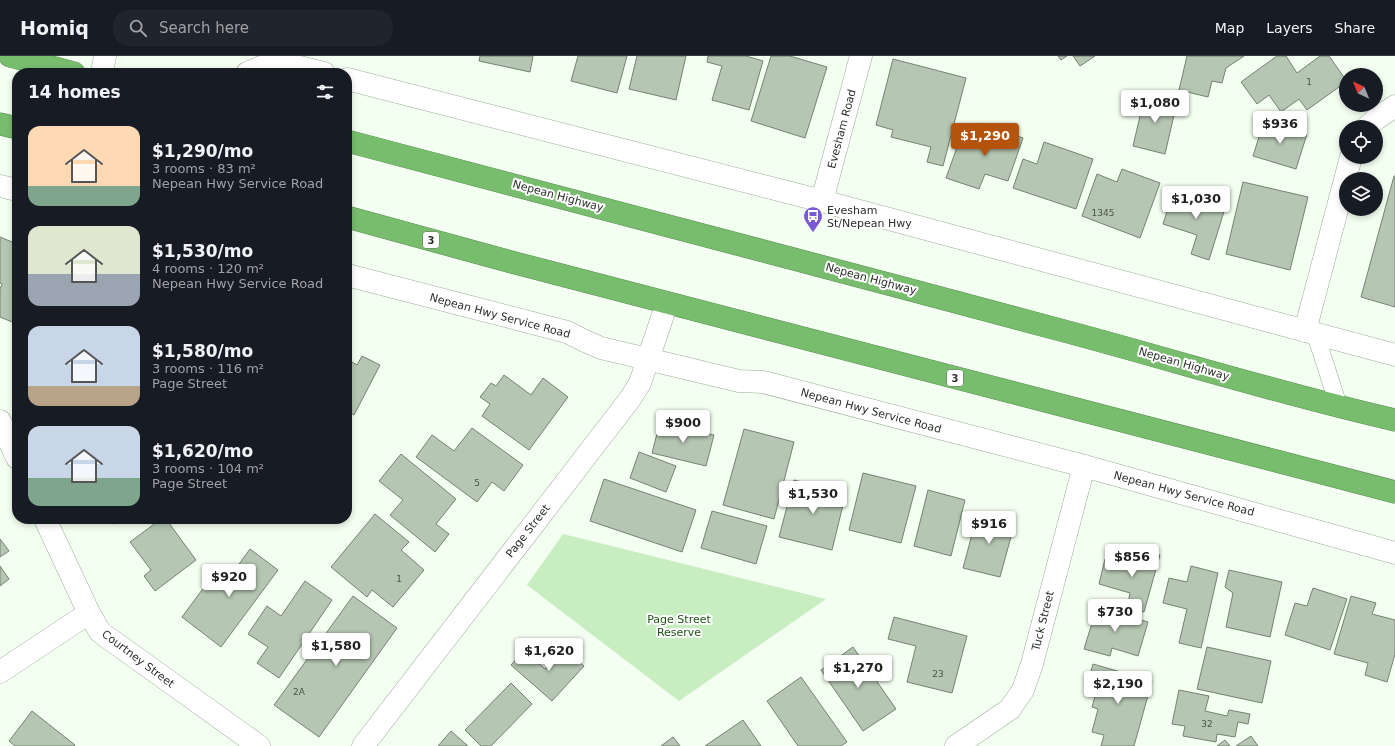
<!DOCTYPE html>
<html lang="en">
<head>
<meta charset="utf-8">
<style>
  body { margin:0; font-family:"DejaVu Sans",sans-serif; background:#20242c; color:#f1f3f6; height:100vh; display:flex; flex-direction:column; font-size:15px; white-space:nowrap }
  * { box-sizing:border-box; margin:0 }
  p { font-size:13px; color:#9ea1a6 }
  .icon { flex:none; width:22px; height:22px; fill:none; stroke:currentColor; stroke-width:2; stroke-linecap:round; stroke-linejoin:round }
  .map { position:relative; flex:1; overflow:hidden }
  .sheet { position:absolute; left:12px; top:12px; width:340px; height:456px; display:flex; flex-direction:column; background:#171b24; border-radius:16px; box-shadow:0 2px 6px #0003 }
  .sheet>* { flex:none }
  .needle { width:26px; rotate:317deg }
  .buttons { position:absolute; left:1339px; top:12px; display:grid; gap:8px }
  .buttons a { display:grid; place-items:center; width:44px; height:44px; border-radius:50%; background:#171b24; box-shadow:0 2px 6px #0003; font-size:20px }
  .price { position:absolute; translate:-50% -34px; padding:0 9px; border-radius:4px; background:#fff; color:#222; font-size:13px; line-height:26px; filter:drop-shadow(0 1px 2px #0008) }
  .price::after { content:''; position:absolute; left:50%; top:24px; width:12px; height:9px; margin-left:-6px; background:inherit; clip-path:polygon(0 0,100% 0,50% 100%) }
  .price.current { background:#b45309; color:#fff }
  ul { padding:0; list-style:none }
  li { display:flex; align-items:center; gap:12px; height:100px; padding:0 16px }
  li span { display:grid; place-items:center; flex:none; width:112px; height:80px; border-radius:12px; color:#555 }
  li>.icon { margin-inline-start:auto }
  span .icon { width:48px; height:48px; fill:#fffc; stroke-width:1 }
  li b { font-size:17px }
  h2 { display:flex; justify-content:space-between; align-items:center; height:48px; padding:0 16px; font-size:17px }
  header { display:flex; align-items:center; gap:24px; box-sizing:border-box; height:56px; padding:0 20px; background:#171b24; border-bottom:1px solid #363941 }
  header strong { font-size:19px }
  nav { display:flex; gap:22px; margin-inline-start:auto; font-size:14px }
  .search { width:280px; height:36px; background:#20242c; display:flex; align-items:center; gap:10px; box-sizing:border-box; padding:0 14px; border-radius:16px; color:#9ea1a6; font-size:15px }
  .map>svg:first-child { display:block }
</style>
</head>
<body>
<header>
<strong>Homiq</strong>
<div class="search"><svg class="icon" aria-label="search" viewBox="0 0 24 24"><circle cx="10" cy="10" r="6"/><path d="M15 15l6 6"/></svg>Search here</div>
<nav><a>Map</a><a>Layers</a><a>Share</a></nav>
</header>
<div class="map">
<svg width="1395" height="690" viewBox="0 0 1395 690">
  <rect width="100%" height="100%" fill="#f3fff1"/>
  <polygon fill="#c7edc1" points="563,478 826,543 679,645 527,529"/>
  <g fill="#b5c6b2" stroke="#738370">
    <polygon points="480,0 533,0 530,16 479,5"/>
    <polygon points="578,0 627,0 617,37 571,25"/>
    <polygon points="637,0 686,0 676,44 629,33"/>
    <polygon points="708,0 746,0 763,5 749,54 712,44 722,10 707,6"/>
    <polygon points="771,0 790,0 827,11 805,82 751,65"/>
    <polygon points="1058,0 1067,0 1061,4"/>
    <polygon points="1073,0 1095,0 1080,10"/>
    <polygon points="1187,0 1244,0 1226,12 1222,27 1212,25 1208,41 1179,34"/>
    <polygon points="1277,0 1286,0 1297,17 1320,0 1329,0 1346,24 1346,26 1307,54 1299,43 1281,56 1269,39 1257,48 1241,26"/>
    <polygon points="893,3 966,22 943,110 927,106 931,91 891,81 893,74 876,69"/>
    <polygon points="1145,39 1177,46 1165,98 1133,90"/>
    <polygon points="1264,65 1307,78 1296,113 1253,100"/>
    <polygon points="978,67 1023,82 1008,125 985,118 979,133 946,122 960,83 971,87"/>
    <polygon points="1044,86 1093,103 1076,153 1013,132 1023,103 1037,108"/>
    <polygon points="1122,113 1160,127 1140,182 1082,160 1097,118 1117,126"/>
    <polygon points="1394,120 1395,120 1395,251 1361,241"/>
    <polygon points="1243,126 1308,141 1290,214 1226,198"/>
    <polygon points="1174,133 1226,149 1209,204 1191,198 1197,179 1163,168"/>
    <polygon points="0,181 17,188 17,268 0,261 0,233 2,228 0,227"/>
    <polygon points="362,300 380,309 354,359 347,355 347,303 357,309"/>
    <polygon points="504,319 531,339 543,322 568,341 529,394 482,360 490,348 480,341 491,327 496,330"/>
    <polygon points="660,366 714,379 706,410 652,397"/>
    <polygon points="472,372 523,409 504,435 492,426 477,446 416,401 432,379 454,395"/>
    <polygon points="744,373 794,386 774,463 723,449"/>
    <polygon points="639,396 676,410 666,436 630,422"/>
    <polygon points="401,398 456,443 436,468 449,478 435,496 390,459 403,444 379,425"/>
    <polygon points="863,417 916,430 901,487 849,474"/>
    <polygon points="604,423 696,454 682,496 590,465"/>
    <polygon points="794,424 846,437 832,494 779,481"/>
    <polygon points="928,434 965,444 951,500 914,490"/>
    <polygon points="712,455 767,470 756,508 701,492"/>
    <polygon points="978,456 1015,466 1000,521 963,512"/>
    <polygon points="375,458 409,486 401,494 424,514 393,551 372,534 367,541 331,511"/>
    <polygon points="111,463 124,463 113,468"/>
    <polygon points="161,463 166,463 196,504 155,535 144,520 151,514 130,486"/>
    <polygon points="0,483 9,495 0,501"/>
    <polygon points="250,493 278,514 221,591 182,561 219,511 231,519"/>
    <polygon points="1140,493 1160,499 1144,556 1127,552 1130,537 1099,528 1105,503 1135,511"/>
    <polygon points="0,510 9,523 0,530"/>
    <polygon points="1191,510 1218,517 1201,592 1179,587 1187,553 1163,547 1169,522 1187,526"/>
    <polygon points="1229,514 1282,526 1270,581 1226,571 1233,537 1225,531"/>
    <polygon points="305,525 332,544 279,622 257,607 268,591 248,578 267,550 281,560"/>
    <polygon points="1313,532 1347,543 1330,594 1285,579 1295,547 1307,550"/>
    <polygon points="353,540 397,572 319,681 274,649"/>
    <polygon points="1351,540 1376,547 1372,558 1395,564 1395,598 1387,626 1365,619 1368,607 1334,598"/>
    <polygon points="1097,551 1148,566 1138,600 1112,592 1110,600 1084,593"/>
    <polygon points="894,561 967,580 952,637 907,626 916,590 888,583"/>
    <polygon points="853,591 896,653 863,675 821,614"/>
    <polygon points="1207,591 1271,605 1262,647 1197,633"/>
    <polygon points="563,592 584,610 552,645 511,609 524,594 545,613"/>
    <polygon points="1093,608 1152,625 1134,690 1101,690 1104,679 1092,676 1098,653 1092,651 1095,640 1085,637"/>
    <polygon points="801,621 847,686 841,690 798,690 767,645"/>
    <polygon points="511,627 532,648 491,690 481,690 465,674"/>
    <polygon points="1179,634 1209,640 1205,655 1227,660 1229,654 1250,658 1248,668 1238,666 1235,681 1217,678 1216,686 1183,680 1185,670 1172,668"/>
    <polygon points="32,655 75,689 74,690 15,690 9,685"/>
    <polygon points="743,664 761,690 705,690"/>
    <polygon points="451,675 468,690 438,690"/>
    <polygon points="1251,680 1258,690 1236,690"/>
    <polygon points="673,681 680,690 661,690"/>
    <polygon points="1225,684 1230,690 1217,690"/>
  </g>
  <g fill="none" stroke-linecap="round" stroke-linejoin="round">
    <defs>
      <polyline id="lane" points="1315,277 1339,351"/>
      <g id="street">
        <polyline points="102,17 105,0"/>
        <polyline points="247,17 261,11 279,6 324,17"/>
        <polyline points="347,23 822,145 1395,299"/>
        <polyline points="1367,71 1376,63 1395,50"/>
        <polyline points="0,130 17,134"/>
        <polyline points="822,145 861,0"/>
        <polyline points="347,219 567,276 585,285 601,292 739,325 763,326 1084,410 1395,497"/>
        <polyline points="1305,275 1351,101"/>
        <polyline points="0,365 17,402"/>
        <polyline points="45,463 89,557 100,576 259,690"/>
        <polyline points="0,616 89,557"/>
        <polyline points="363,690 630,343 640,327 667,247"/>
        <polyline points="956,690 1010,653 1023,634 1032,608 1084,410"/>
      </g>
      <g id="highway">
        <polyline points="10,0 74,17"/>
        <polyline points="0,68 17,72"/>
        <path d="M 347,85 C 583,147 818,209 1053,272 C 1167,302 1280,338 1395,364"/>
        <polyline points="347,161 515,207 1395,436"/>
      </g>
    </defs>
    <use href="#lane" stroke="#9bad98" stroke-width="18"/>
    <use href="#street" stroke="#9bad98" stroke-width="23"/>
    <use href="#highway" stroke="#5c8c55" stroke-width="23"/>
    <use href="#lane" stroke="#fff" stroke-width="17"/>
    <use href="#street" stroke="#fff" stroke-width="22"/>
    <use href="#highway" stroke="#78bd6d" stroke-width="22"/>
  </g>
  <defs>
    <symbol id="bus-pin" viewBox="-11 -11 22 30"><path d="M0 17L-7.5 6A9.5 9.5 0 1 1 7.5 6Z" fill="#795ad4" stroke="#fff"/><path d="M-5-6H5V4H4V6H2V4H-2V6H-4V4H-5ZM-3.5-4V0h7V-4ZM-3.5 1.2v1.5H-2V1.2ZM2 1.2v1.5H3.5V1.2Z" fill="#fff"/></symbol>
  </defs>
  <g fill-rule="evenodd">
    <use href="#bus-pin" x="802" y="149" width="22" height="30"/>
  </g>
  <g text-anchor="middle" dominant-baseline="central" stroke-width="4" stroke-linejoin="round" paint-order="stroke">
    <g font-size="9" fill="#4c564a">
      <text x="1309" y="26">1</text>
      <text x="1103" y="157">1345</text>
      <text x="477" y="427">5</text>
      <text x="399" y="523">1</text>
      <text x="938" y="618">23</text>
      <text x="299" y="636">2A</text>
      <text x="1207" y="668">32</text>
    </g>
    <g fill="#fff" stroke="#696e68" stroke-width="1">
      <rect x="423" y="176" width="16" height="16" rx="3"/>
      <rect x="947" y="314" width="16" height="16" rx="3"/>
    </g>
    <g font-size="10" font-weight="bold" fill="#293028">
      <text x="431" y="184">3</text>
      <text x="955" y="322">3</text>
    </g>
    <g font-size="11" fill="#293028" stroke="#fff">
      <text transform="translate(842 73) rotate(-75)">Evesham Road</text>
      <text transform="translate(558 140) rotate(15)">Nepean Highway</text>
      <text transform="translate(871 223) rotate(15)">Nepean Highway</text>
      <text transform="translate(500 260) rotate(15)">Nepean Hwy Service Road</text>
      <text transform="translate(1184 308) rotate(16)">Nepean Highway</text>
      <text transform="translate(871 355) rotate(15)">Nepean Hwy Service Road</text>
      <text transform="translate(1184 438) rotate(15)">Nepean Hwy Service Road</text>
      <text transform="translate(528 475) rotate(-52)">Page Street</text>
      <text transform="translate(1043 565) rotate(-76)">Tuck Street</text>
      <text transform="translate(138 603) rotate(37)">Courtney Street</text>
    </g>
    <g font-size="11" fill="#293028" stroke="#fff" text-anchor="start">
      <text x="827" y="154">Evesham<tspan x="827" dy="13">St/Nepean Hwy</tspan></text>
    </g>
    <g font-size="11" fill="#1d5314" stroke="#fff">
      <text x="679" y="563">Page Street<tspan x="679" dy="13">Reserve</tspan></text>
    </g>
  </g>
</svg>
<div class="buttons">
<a><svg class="needle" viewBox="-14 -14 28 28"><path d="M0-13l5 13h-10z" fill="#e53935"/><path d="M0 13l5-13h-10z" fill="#9ea1a6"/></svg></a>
<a><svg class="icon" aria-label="locate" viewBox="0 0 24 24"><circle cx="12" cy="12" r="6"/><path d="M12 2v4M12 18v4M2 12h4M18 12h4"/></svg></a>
<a><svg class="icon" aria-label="layers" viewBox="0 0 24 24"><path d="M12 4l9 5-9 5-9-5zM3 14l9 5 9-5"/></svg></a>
</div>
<b class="price" style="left:1155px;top:68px">$1,080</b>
<b class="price" style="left:1280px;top:89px">$936</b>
<b class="price current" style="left:985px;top:101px">$1,290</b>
<b class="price" style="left:1196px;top:164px">$1,030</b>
<b class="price" style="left:683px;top:388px">$900</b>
<b class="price" style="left:813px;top:459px">$1,530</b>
<b class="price" style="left:989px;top:489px">$916</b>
<b class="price" style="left:1132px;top:522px">$856</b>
<b class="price" style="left:229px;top:542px">$920</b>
<b class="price" style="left:1115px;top:577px">$730</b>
<b class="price" style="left:336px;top:611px">$1,580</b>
<b class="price" style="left:549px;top:616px">$1,620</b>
<b class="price" style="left:858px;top:633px">$1,270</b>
<b class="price" style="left:1118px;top:649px">$2,190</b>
<section class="sheet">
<h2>14 homes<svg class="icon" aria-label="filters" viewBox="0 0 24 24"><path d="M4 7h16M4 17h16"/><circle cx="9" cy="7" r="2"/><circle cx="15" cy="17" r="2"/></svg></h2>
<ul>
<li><span style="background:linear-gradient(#ffd9b3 75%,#7fa58c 0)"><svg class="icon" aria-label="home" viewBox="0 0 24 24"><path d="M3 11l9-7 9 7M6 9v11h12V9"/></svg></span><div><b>$1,290/mo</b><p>3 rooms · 83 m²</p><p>Nepean Hwy Service Road</p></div></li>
<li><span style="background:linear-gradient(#dfe7d0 60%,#9aa5b1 0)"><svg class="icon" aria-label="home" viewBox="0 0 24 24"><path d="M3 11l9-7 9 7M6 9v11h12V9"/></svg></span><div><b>$1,530/mo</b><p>4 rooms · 120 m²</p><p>Nepean Hwy Service Road</p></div></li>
<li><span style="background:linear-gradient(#c9d6e8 75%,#b9a48a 0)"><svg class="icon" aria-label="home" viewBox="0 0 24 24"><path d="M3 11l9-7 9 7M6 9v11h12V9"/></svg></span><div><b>$1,580/mo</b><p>3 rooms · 116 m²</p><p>Page Street</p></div></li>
<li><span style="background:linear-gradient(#c9d6e8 65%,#7fa58c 0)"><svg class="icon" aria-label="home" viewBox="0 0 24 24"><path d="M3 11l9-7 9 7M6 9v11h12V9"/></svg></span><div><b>$1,620/mo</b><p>3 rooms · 104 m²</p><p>Page Street</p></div></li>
</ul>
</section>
</div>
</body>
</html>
